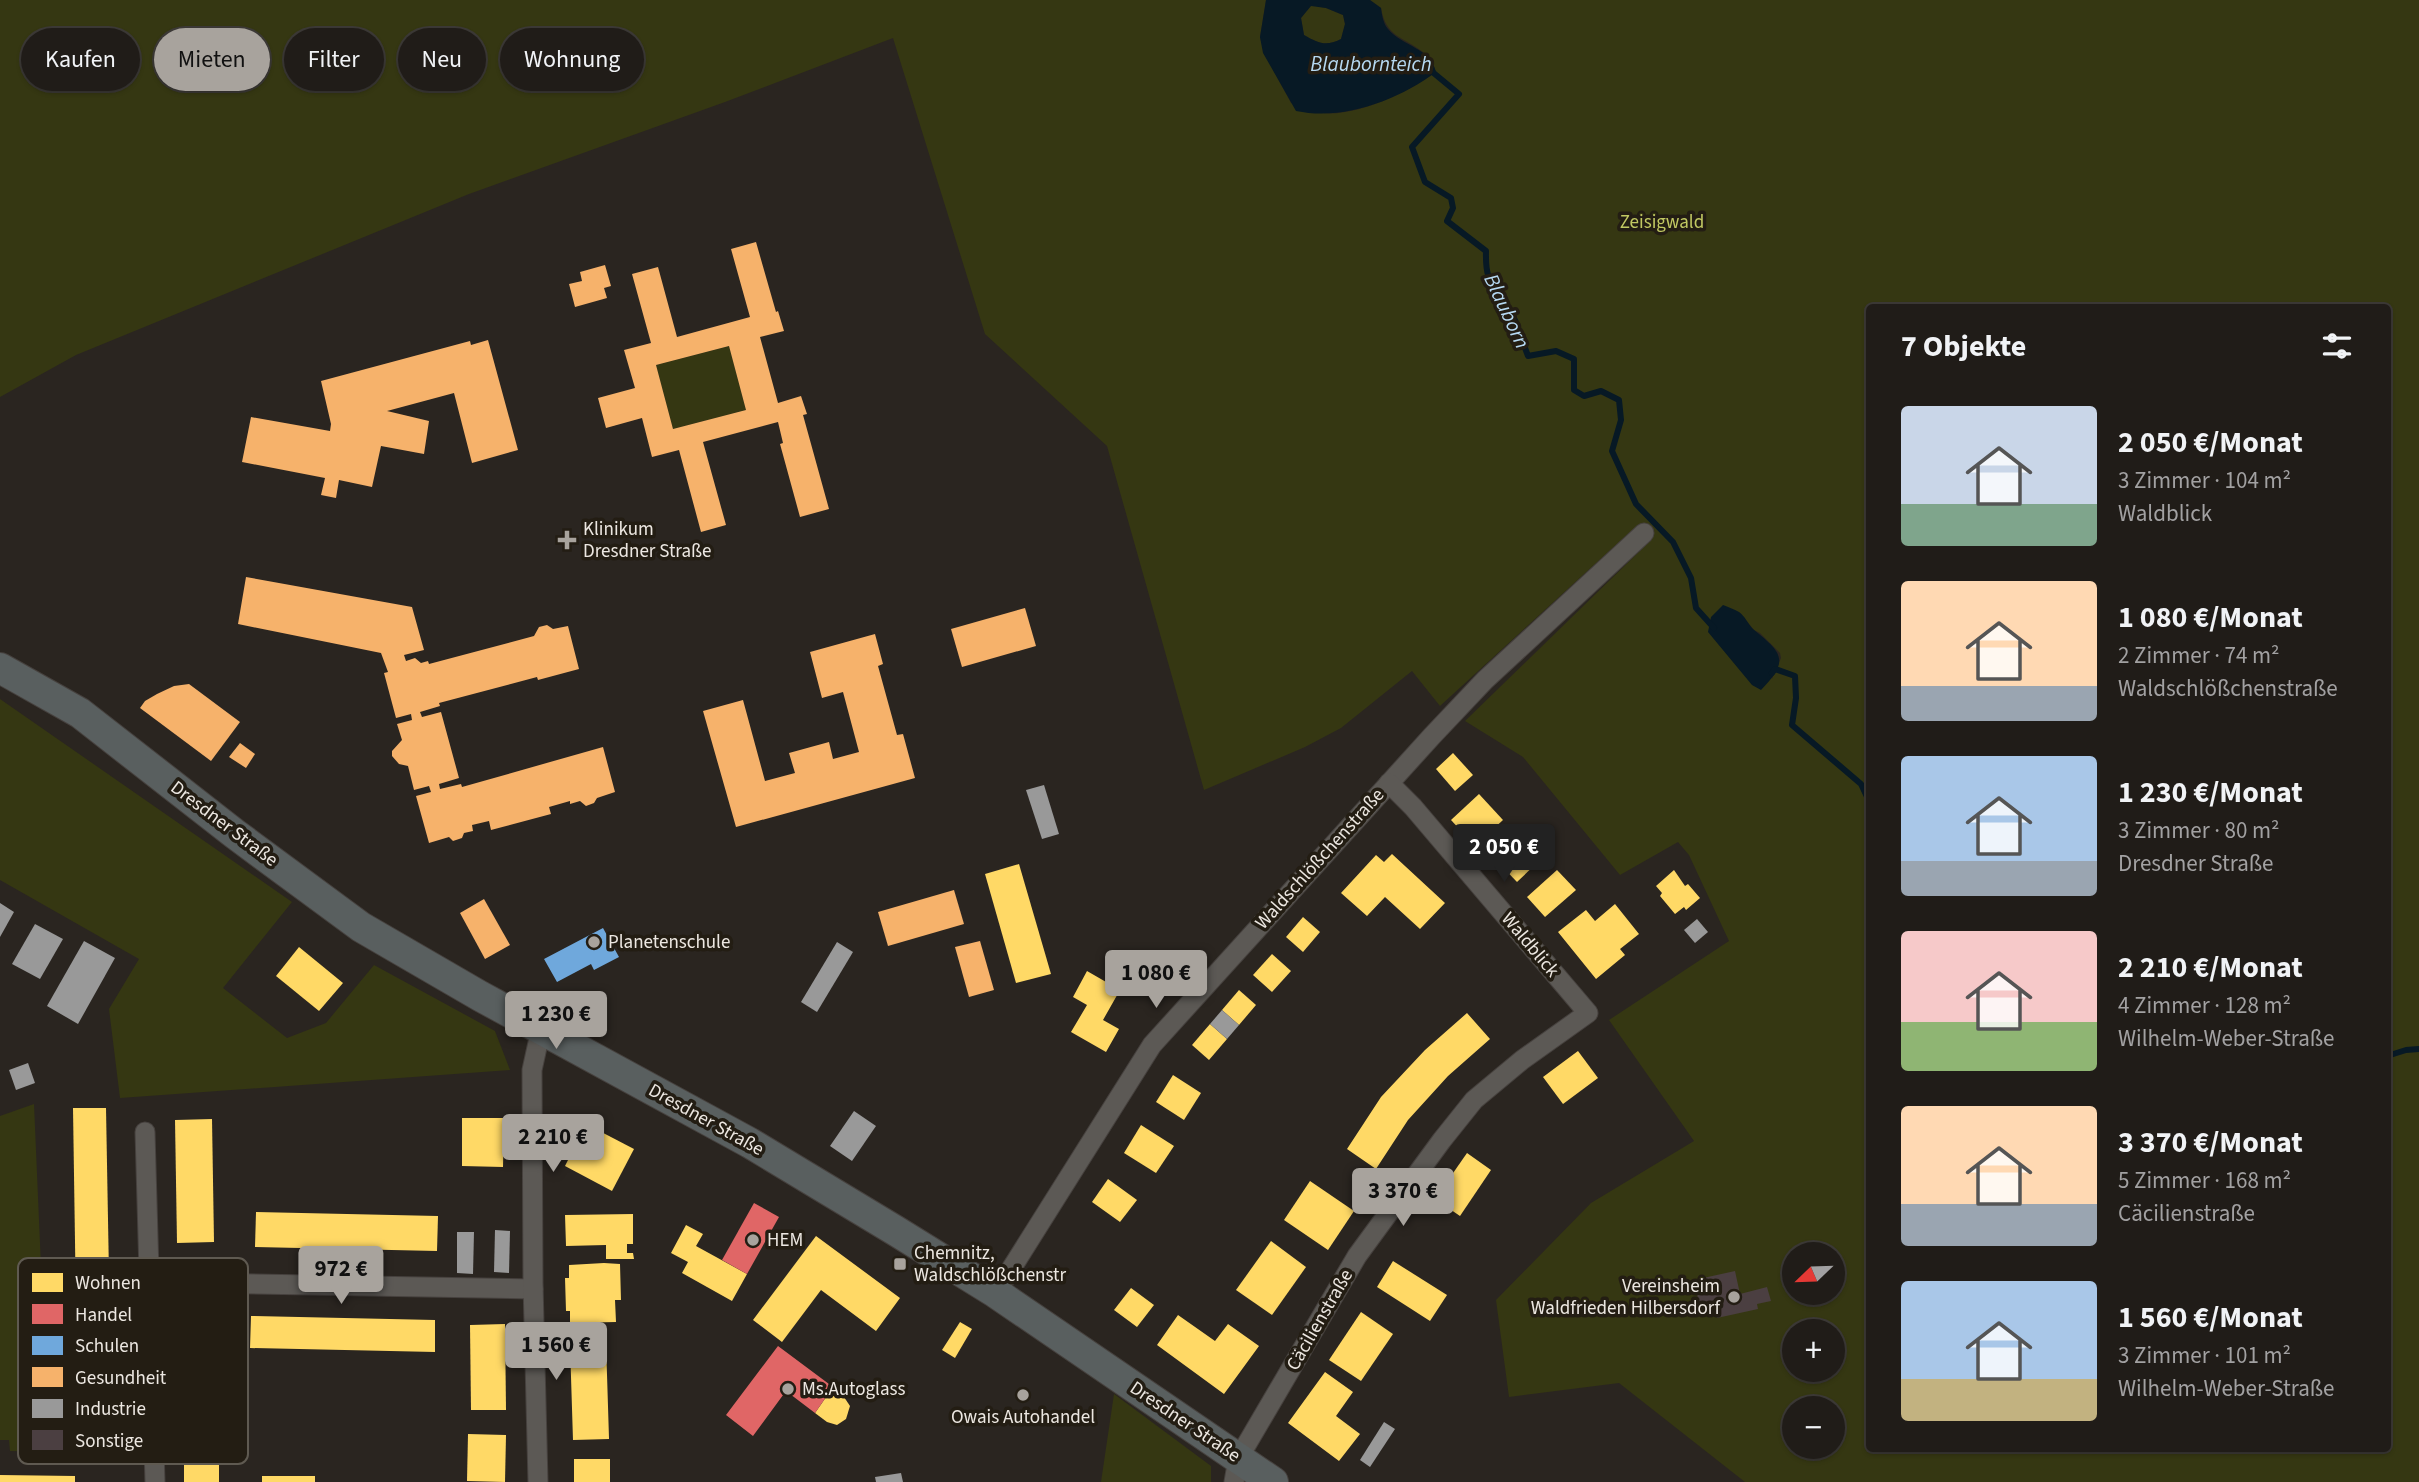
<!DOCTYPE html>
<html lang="de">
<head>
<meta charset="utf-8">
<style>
  body { margin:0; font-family:"Source Sans 3",sans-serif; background:#2d2925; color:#f1f3f6; height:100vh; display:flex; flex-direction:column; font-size:26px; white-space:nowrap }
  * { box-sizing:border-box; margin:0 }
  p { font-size:23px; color:#a2a1a2 }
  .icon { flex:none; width:38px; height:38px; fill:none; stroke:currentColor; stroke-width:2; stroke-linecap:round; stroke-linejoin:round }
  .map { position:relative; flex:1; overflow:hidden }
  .drawer { position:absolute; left:1866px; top:304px; width:525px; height:1148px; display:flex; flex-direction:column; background:#201c18; border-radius:7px; box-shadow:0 2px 5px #0004,0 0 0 2px #3d3a37 }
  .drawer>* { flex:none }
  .banner { position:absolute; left:21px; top:28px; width:665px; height:63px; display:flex; gap:14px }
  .needle { width:46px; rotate:247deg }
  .fabs { position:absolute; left:1782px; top:1242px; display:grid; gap:14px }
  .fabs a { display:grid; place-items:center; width:63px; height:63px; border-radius:50%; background:#201c18; box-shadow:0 2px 5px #0004,0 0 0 2px #3d3a37; font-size:35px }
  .price { position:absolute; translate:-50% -60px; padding:0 16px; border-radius:7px; background:#a8a39d; color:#111; font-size:23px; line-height:46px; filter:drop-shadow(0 2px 4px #0008) }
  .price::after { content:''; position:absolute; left:50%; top:42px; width:21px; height:16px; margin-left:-10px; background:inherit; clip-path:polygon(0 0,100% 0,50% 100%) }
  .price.active { background:#222; color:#fff }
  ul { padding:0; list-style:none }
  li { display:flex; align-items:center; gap:21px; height:175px; padding:0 35px }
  li span { display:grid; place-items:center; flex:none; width:196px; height:140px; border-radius:7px; color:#555 }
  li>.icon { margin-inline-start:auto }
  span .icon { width:84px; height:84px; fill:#fffc; stroke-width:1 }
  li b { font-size:30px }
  h2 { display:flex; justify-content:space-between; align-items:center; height:84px; padding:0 35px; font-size:30px }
  .chip { padding:0 24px; border-radius:32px; background:#201c18; box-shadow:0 2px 5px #0004,0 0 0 2px #3d3a37; font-size:24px; line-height:63px }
  .chip.active { background:#a8a39d; color:#111 }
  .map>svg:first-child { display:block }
</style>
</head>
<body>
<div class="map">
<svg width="2419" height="1482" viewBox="0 0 2419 1482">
  <rect width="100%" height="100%" fill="#2a2520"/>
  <g fill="#353712" fill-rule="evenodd">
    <path d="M 0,0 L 1266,0 L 1260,37 L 1264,53 L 1291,103 C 1299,106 1308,111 1317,112 C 1351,120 1409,92 1436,72 C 1432,65 1429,56 1423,52 C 1402,36 1386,37 1381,8 L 1370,0 L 2419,0 L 2419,1482 L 1745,1482 L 1619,1383 L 1509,1397 L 1496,1300 L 1591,1203 L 1694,1141 L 1609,1020 L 1729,941 L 1689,855 L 1678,842 L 1620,875 L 1523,757 L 1465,721 L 1646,545 L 1629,533 L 1440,706 L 1412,671 L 1341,728 L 1305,747 L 1204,790 L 1107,446 L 985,334 L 893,38 L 725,102 L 469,194 L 76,355 L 0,397 ZM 1869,308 L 2387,308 L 2387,1449 L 1869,1449 ZM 1739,612 L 1754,630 L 1760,633 L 1780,653 L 1781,658 L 1772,679 ZM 1794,1255 L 1832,1255 L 1832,1293 L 1794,1293 ZM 1794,1332 L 1832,1332 L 1832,1370 L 1794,1370 ZM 1794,1409 L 1832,1409 L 1832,1447 L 1794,1447 Z"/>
    <path d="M 1311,5 L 1326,8 L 1343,15 L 1345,24 L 1341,39 C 1326,47 1318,43 1304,35 L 1301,18 Z"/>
    <polygon points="729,346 746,410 673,429 656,365"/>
    <polygon points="0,699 292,902 223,988 287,1038 326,1023 374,965 495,1031 510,1070 120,1098 109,1009 139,959 0,880"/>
    <polygon points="34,1104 49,1452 10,1451 9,1440 0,1440 0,1116"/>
    <polygon points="1114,1394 1211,1466 1211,1482 1101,1482"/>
  </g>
  <g fill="#071925" fill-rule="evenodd">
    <path d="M 1266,0 L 1370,0 L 1381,8 C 1382,15 1383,23 1388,29 C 1402,46 1431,48 1436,72 C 1398,100 1344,121 1296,111 L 1263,53 L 1260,37 ZM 1311,6 L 1326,8 L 1343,15 L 1345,24 L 1341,39 C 1326,47 1318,43 1304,35 L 1301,18 Z"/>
    <path d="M 1723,605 C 1728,607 1734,609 1739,612 C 1745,616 1748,624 1753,629 C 1781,652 1791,660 1761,690 L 1752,685 L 1708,632 L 1711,617 Z"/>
  </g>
  <g fill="#ffd966">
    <polygon points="1453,753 1473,775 1455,791 1436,769"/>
    <polygon points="1479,794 1503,820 1475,846 1451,820"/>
    <polygon points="1518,835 1541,859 1517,882 1494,858"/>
    <polygon points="1392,854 1445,903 1420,929 1385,897 1367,916 1341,893 1376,855 1384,862"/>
    <polygon points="1019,864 1051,974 1016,983 985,874"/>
    <polygon points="1557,870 1576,890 1545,917 1527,897"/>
    <polygon points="1674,870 1685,886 1688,884 1700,898 1686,910 1684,907 1675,914 1660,896 1662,893 1656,886"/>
    <polygon points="1615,904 1639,934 1620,949 1625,955 1596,979 1558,932 1586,910 1595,921"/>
    <polygon points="1303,917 1320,932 1303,952 1286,937"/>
    <polygon points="299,947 343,983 319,1011 276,976"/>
    <polygon points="1272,954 1291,971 1272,992 1253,975"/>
    <polygon points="1087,971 1120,990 1103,1020 1119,1029 1106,1052 1071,1032 1087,1005 1073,997"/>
    <polygon points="1239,990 1256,1005 1239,1025 1222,1010"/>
    <polygon points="1467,1013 1490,1039 1448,1076 1408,1120 1376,1169 1347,1149 1381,1097 1425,1050"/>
    <polygon points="1210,1024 1227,1039 1209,1060 1192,1045"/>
    <polygon points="1578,1051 1598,1078 1563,1104 1543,1077"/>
    <polygon points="1173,1075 1201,1093 1184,1120 1156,1102"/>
    <polygon points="73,1108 106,1108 112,1442 78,1442"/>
    <polygon points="462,1118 504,1118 503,1167 462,1166"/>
    <polygon points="212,1119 214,1242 177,1243 175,1120"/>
    <polygon points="586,1124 634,1149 612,1191 565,1166"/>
    <polygon points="1141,1125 1174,1146 1156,1173 1124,1153"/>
    <polygon points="1467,1153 1491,1170 1460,1216 1435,1199"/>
    <polygon points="1108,1179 1137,1200 1120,1222 1092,1202"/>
    <polygon points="1310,1181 1354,1211 1328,1250 1284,1220"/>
    <polygon points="256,1212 438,1216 437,1251 255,1247"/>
    <polygon points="633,1214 633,1244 627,1244 627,1253 633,1253 634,1259 606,1259 606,1245 566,1246 565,1215"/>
    <polygon points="686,1225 703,1234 696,1246 747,1274 732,1301 682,1273 688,1262 671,1253"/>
    <polygon points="816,1236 900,1298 876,1331 821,1290 782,1342 753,1320"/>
    <polygon points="1271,1241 1306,1267 1272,1315 1236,1290"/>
    <polygon points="1393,1261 1447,1295 1430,1321 1377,1287"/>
    <polygon points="604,1263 620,1264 621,1300 615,1300 616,1322 570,1323 570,1311 566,1311 565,1278 569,1278 569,1265"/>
    <polygon points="1131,1288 1154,1305 1137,1327 1114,1310"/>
    <polygon points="1361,1312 1393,1334 1361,1381 1329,1360"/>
    <polygon points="1178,1315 1215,1341 1228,1324 1259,1346 1224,1394 1157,1345"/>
    <polygon points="251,1316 435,1320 435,1352 250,1348"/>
    <polygon points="960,1322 972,1329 955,1358 942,1350"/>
    <polygon points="505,1324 506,1410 471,1410 470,1325"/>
    <polygon points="606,1343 609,1439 573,1440 570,1345"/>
    <polygon points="1325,1372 1353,1392 1336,1416 1360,1434 1339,1461 1288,1423"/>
    <polygon points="833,1387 844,1397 850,1406 846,1419 837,1425 827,1422 815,1413"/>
    <rect x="184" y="1432" width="35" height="50"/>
    <polygon points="468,1434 506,1435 505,1482 467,1481"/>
    <rect x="574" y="1459" width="36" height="23"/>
    <polygon points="0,1475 75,1476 75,1482 0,1482"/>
    <rect x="262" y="1476" width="53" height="6"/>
  </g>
  <g fill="#e06666">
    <polygon points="754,1203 779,1217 747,1274 722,1260"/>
    <polygon points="778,1346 833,1387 815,1413 786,1391 753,1436 726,1415"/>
  </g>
  <polygon fill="#6fa8dc" points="603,928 619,957 594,970 591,964 557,982 544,959"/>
  <g fill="#f6b26b" fill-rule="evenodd">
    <path d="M 756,242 L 776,312 L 778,311 L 784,331 L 760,337 L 778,403 L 801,396 L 807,414 L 803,415 L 829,509 L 800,517 L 780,444 L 783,443 L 778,422 L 703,442 L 726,525 L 701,532 L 679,450 L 652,457 L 642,418 L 606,428 L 598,398 L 635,388 L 624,350 L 651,343 L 632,274 L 658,267 L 677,337 L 750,317 L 731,249 ZM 729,346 L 746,410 L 673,429 L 656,365 Z"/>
    <polygon points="605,265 611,286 604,288 607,298 575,307 569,284 582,281 580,272"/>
    <polygon points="488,340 518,450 472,463 454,393 387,411 429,421 424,454 381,446 372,487 339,480 336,498 321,495 325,478 242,462 251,417 330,431 331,424 321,381 470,341 471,345"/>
    <polygon points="246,577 412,607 424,650 404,655 406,661 415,658 421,663 428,661 429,664 534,636 539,627 547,625 553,629 568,626 579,669 538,680 537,677 439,703 440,706 420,712 422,717 441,712 459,778 439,784 440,789 461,784 462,787 603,747 615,792 597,798 594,803 586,806 580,801 570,804 570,801 549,807 551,814 491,830 489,821 472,825 473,831 464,833 462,838 453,841 449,837 429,843 416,796 431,792 429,786 414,790 408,766 399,764 392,756 392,751 402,740 397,724 412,720 411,714 396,718 384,673 388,672 381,653 238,624"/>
    <polygon points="1025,608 1036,646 962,667 951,629"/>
    <polygon points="875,634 883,664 878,666 897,735 903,734 915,778 736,827 703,711 743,700 765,781 795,773 789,753 829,742 833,759 859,752 843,692 822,698 810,652"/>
    <polygon points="189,684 240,722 211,761 140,708 145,701 157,694 174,686"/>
    <polygon points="240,743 255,754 246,768 229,757"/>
    <polygon points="954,890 964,924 888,946 878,912"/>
    <polygon points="484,899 510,945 485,959 460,913"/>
    <polygon points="980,941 994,990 969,997 955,947"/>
  </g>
  <g fill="#999">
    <polygon points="1044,785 1059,834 1042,839 1026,790"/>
    <polygon points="0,903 14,912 0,937"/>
    <polygon points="1697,919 1708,932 1695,943 1684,930"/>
    <polygon points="35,924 63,939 40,979 12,964"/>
    <polygon points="84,941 115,958 78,1024 47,1006"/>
    <polygon points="837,942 853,952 817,1012 801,1002"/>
    <polygon points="1222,1010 1239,1025 1227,1039 1210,1024"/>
    <polygon points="28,1063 35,1083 16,1090 9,1070"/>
    <polygon points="854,1111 876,1126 852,1161 830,1146"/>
    <polygon points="495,1230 510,1231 509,1273 494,1272"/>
    <polygon points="457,1232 474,1232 473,1274 457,1273"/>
    <polygon points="1384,1422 1395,1429 1370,1467 1360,1460"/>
    <polygon points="901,1473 903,1482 876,1482 875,1477"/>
  </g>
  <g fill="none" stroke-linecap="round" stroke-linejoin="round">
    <g stroke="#071925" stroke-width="6">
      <path d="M 1430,70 L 1459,94 L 1412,147 L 1425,182 L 1451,198 L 1453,208 L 1447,221 L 1486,251 C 1485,286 1494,282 1510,310 C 1518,324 1522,341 1528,356 L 1556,351 L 1574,359 L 1574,390 L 1584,396 L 1601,391 L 1619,400 L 1621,420 L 1612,451 L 1636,504 L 1673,542 L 1691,578 L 1696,608 L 1714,628"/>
      <polyline points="1772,673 1775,669 1795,676 1796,698 1792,725 1861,784 1869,801"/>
      <polyline points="2387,1056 2406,1050 2419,1049"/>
    </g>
  </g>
  <polygon fill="#4b3f41" points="1735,1271 1740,1294 1767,1287 1771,1301 1757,1304 1758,1309 1717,1318 1713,1301 1699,1304 1694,1280"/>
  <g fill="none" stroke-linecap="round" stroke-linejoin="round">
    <defs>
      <g id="minor">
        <polyline points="145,1132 155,1482"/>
        <polyline points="150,1282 533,1289"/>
        <polyline points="996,1293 1152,1045 1432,736 1485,680 1644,533"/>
        <polyline points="538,1482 533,1283 532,1070 541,1029"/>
        <polyline points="1234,1482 1238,1459 1357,1256 1442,1140 1474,1100 1522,1060 1588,1013 1413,807 1389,783"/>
      </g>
      <polyline id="primary" points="0,668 80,713 235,834 361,927 480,996 750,1143 896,1231 996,1293 1273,1482"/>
    </defs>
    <use href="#minor" stroke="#46413e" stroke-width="21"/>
    <use href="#primary" stroke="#46413e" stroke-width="32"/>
    <use href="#minor" stroke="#5c5955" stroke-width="19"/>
    <use href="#primary" stroke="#595f5f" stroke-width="30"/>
  </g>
  <g fill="#a8a39d" stroke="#231d13" stroke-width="2.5">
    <path d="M563.5 529.5h7v7h7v7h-7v7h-7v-7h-7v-7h7z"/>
    <circle cx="594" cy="942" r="7"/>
    <circle cx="753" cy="1240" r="7"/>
    <rect x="893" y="1257" width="14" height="14" rx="3.5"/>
    <circle cx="1734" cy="1297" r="7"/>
    <circle cx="788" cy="1389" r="7"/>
    <circle cx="1023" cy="1395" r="7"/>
  </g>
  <g text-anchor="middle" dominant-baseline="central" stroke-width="7" stroke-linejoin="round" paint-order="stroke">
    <g font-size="19" fill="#c1c862" stroke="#231d13">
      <text x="1662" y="222">Zeisigwald</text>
    </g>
    <g font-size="19" fill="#ece7e1" stroke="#231d13" text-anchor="start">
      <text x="583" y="529">Klinikum<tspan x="583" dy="22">Dresdner Straße</tspan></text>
      <text x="608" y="942">Planetenschule</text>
      <text x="767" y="1240">HEM</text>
      <text x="914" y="1253">Chemnitz,<tspan x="914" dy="22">Waldschlößchenstr</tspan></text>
      <text x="1720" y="1286" text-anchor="end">Vereinsheim<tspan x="1720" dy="22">Waldfrieden Hilbersdorf</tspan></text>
      <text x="802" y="1389">Ms.Autoglass</text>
      <text x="1023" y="1417" text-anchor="middle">Owais Autohandel</text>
    </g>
    <g font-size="19" fill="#ece7e1" stroke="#231d13">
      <text transform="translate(224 824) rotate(37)">Dresdner Straße</text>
      <text transform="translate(1320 859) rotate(-48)">Waldschlößchenstraße</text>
      <text transform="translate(1530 945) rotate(50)">Waldblick</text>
      <text transform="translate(706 1120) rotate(29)">Dresdner Straße</text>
      <text transform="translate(1320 1320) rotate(-60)">Cäcilienstraße</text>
      <text transform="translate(1185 1422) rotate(34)">Dresdner Straße</text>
    </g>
    <g font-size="21" font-style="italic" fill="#b6d9f2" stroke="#231d13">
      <text x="1371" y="64">Blaubornteich</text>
      <text transform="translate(1507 311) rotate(65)">Blauborn</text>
    </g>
  </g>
  <rect x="18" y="1258" width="230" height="206" rx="10" fill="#231d13" stroke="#5f5a51" stroke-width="2"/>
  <rect x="32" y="1273" width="31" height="19" fill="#ffd966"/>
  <rect x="32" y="1304" width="31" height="20" fill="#e06666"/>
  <rect x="32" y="1336" width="31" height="19" fill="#6fa8dc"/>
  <rect x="32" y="1367" width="31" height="20" fill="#f6b26b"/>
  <rect x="32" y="1399" width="31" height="19" fill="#999"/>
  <rect x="32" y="1430" width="31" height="20" fill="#4b3f41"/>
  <g font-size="19" fill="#ece7e1">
    <text x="75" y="1289">Wohnen</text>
    <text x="75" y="1321">Handel</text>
    <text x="75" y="1352">Schulen</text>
    <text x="75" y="1384">Gesundheit</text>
    <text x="75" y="1415">Industrie</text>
    <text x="75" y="1447">Sonstige</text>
  </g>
</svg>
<div class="fabs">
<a><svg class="needle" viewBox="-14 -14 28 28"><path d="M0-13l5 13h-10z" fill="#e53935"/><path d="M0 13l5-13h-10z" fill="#a2a1a2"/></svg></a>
<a>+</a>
<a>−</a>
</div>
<b class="price active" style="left:1504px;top:884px">2 050 €</b>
<b class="price" style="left:1156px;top:1010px">1 080 €</b>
<b class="price" style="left:556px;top:1051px">1 230 €</b>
<b class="price" style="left:553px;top:1174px">2 210 €</b>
<b class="price" style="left:1403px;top:1228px">3 370 €</b>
<b class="price" style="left:341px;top:1306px">972 €</b>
<b class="price" style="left:556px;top:1382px">1 560 €</b>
<div class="banner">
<a class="chip">Kaufen</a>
<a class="chip active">Mieten</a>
<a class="chip">Filter</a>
<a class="chip">Neu</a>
<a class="chip">Wohnung</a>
</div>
<section class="drawer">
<h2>7 Objekte<svg class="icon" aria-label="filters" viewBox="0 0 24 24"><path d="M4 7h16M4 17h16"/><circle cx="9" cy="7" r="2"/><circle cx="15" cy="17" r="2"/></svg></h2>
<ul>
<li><span style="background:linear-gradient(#c9d6e8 70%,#7fa58c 0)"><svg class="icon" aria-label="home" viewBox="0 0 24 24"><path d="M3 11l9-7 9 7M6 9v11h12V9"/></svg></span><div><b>2 050 €/Monat</b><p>3 Zimmer · 104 m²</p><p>Waldblick</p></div></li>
<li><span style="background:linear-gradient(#ffd9b3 75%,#9aa5b1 0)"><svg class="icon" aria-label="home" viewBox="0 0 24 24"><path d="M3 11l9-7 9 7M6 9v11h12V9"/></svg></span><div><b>1 080 €/Monat</b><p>2 Zimmer · 74 m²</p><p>Waldschlößchenstraße</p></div></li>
<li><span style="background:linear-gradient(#a9c7e8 75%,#9aa5b1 0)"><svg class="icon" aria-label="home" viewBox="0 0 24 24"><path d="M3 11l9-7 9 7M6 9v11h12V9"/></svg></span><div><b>1 230 €/Monat</b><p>3 Zimmer · 80 m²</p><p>Dresdner Straße</p></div></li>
<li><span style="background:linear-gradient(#f6c9c9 65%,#8fb573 0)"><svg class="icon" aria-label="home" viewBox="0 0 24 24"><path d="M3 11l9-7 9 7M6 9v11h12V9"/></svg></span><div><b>2 210 €/Monat</b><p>4 Zimmer · 128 m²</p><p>Wilhelm-Weber-Straße</p></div></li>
<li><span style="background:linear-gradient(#ffd9b3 70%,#9aa5b1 0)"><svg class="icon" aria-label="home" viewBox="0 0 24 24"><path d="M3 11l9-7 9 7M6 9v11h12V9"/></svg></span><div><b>3 370 €/Monat</b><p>5 Zimmer · 168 m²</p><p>Cäcilienstraße</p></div></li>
<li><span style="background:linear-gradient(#a9c7e8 70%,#c2b280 0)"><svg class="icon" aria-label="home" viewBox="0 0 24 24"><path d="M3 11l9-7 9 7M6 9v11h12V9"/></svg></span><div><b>1 560 €/Monat</b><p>3 Zimmer · 101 m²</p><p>Wilhelm-Weber-Straße</p></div></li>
</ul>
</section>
</div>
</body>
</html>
